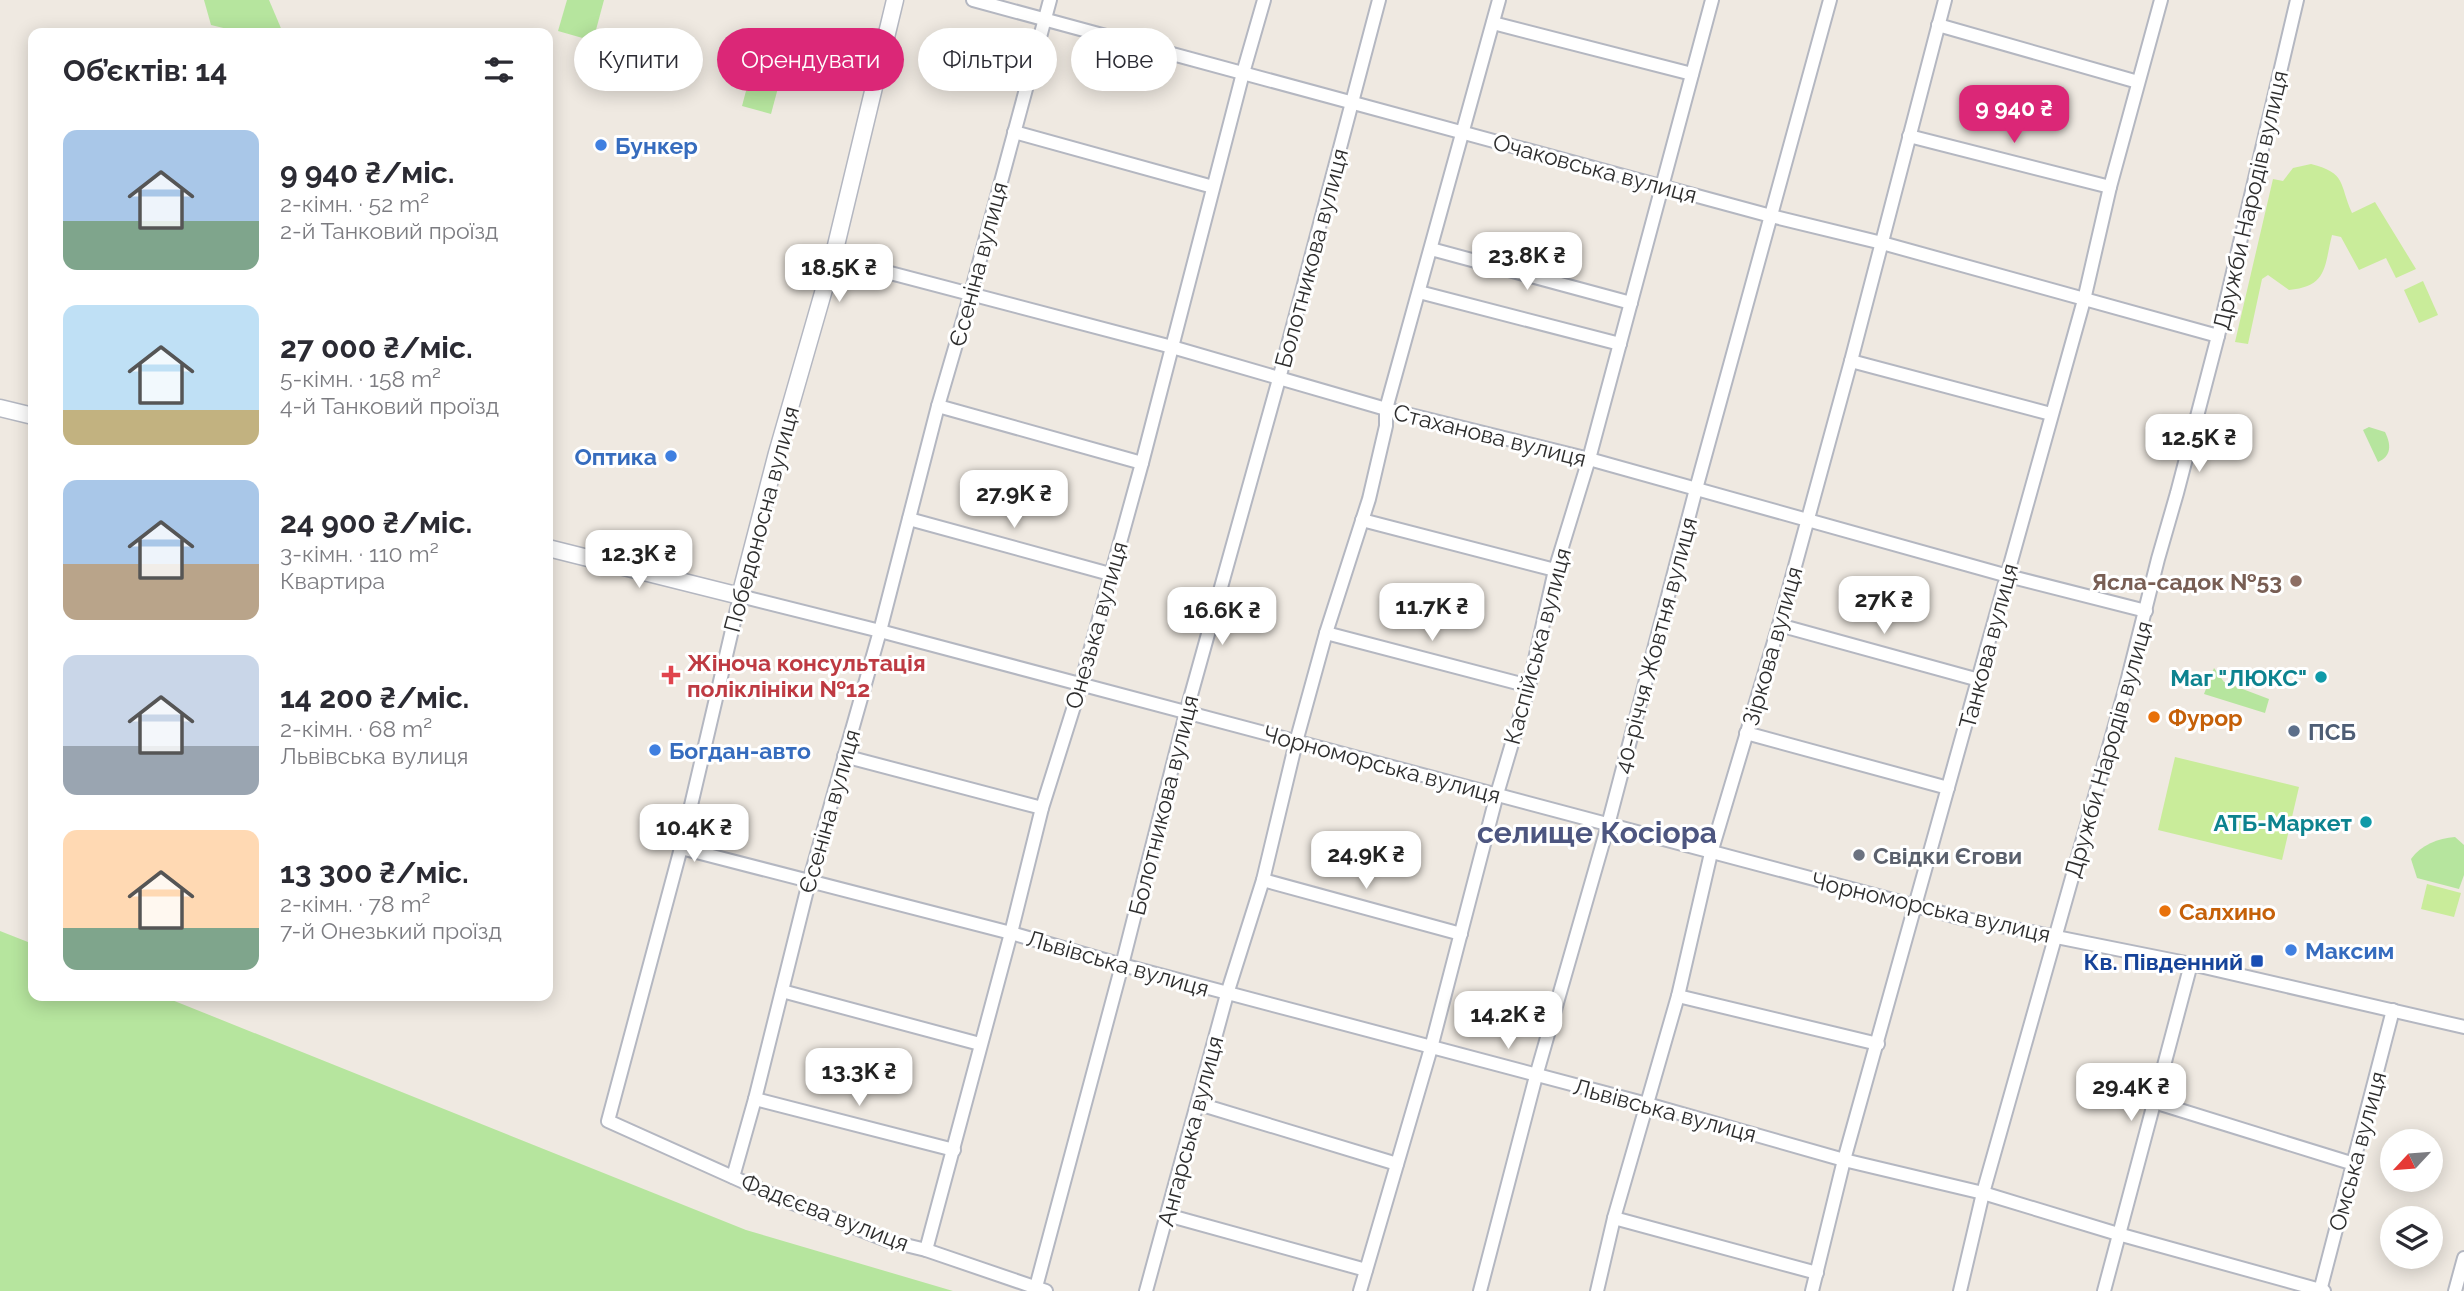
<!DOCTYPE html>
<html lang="uk">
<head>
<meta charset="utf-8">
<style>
  body { margin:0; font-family:Raleway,sans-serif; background:#f2f2f3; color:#2b2b33; height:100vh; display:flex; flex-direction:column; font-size:26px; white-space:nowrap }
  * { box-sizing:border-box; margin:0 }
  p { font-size:23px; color:#7c7c81 }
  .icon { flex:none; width:38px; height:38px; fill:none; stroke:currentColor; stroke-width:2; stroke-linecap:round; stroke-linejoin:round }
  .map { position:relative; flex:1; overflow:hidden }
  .details { position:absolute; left:28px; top:28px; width:525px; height:973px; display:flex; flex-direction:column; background:#fff; border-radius:14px; box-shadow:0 4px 18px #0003 }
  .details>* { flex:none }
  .top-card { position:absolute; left:574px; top:28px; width:665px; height:63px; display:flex; gap:14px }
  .needle { width:46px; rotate:244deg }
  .buttons { position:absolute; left:2380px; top:1129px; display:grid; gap:14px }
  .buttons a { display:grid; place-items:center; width:63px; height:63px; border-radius:50%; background:#fff; box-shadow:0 4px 18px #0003; font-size:35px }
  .price { position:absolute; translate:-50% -60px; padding:0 16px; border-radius:14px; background:#fff; color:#222; font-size:23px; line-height:46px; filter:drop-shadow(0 2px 4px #0008) }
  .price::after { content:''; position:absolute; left:50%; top:42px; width:21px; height:16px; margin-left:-10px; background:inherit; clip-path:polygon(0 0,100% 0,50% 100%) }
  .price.selected { background:#db2777; color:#fff }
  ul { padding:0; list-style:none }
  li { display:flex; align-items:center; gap:21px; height:175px; padding:0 35px }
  li span { display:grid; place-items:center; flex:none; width:196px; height:140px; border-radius:14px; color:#555 }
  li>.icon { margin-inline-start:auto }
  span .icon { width:84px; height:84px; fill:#fffc; stroke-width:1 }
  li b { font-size:30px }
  h2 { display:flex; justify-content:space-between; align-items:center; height:84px; padding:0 35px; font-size:30px }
  .chip { padding:0 24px; border-radius:32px; background:#fff; box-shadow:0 4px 18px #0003; font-size:24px; line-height:63px }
  .chip.selected { background:#db2777; color:#fff }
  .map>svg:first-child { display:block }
</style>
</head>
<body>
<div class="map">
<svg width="2464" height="1291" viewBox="0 0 2464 1291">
  <rect width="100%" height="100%" fill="#efe9e1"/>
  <g fill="#b6e59e">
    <polygon points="204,0 269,0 283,33 244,33 211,25"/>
    <polygon points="567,0 604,0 593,41 558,31"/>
    <polygon points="754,61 783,69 771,114 742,106"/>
    <path d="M 2369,427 L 2385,432 C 2391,444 2392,456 2378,462 L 2363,430 Z"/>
    <polygon points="2214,668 2224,682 2269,699 2265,713 2204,694"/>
    <path d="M 2455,837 L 2464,845 L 2464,875 L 2459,889 L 2417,878 L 2411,859 C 2421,845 2438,838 2455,837 Z"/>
    <polygon points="0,931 33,944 33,996 162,996 746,1230 953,1291 0,1291"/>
  </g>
  <g fill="#c9ec9a">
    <path d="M 2311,164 C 2347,173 2339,184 2352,213 L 2375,202 L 2416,269 L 2396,278 L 2386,258 L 2359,270 L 2341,237 L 2332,235 C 2324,267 2328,286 2289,290 L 2268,275 L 2262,279 L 2248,344 L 2235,342 L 2273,179 L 2283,181 L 2293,168 Z"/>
    <polygon points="2423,281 2438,315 2419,323 2404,290"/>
    <polygon points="2175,757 2299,787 2282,860 2158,830"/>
    <polygon points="2427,884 2461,893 2454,917 2421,909"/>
  </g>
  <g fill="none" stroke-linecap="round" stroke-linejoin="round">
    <defs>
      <g id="street">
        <polyline points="973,0 1771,216 1882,243 2218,336"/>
        <polyline points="1493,23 1692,74"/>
        <polyline points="1938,25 2138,82"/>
        <polyline points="1014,132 1213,187"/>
        <polyline points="1909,136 2110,187"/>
        <polyline points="1431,249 1631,303"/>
        <polyline points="833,258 1172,347 1386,409 1589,459 2008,576 2146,611"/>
        <polyline points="1419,292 1620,344"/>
        <polyline points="1851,361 2051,414"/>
        <polyline points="938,406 1142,463"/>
        <polyline points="909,519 1110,574"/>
        <polyline points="1362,520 1555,570"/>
        <polyline points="1779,625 1979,680"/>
        <polyline points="1326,633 1529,686"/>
        <polyline points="1746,733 1948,788"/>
        <polyline points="844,756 1042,808"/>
        <polyline points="681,848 1011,933 1122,965 1647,1104 1844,1160 1983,1193 2118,1234 2324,1291"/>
        <polyline points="1263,880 1461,934"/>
        <polyline points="782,991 980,1044"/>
        <polyline points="1678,996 1878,1044"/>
        <polyline points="755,1099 954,1150"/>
        <polyline points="2154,1102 2354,1164"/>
        <polyline points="1199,1104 1397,1164"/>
        <polyline points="733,1177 755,1099 809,882 880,631 938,406 971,293 1050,0"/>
        <polyline points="1167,1215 1366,1270"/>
        <polyline points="1614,1218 1817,1273"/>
        <polyline points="926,1250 1011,933 1042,808 1081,684 1142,463 1243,73 1264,0"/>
        <polyline points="1036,1287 1122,965 1186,713 1279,379 1379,0"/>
        <polyline points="1046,1291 926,1250 889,1241 775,1196 608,1121 681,848 740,596 880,631 1961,918 2191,964 2464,1027"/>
        <polyline points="1146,1291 1227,994 1263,880 1296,742 1326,633 1369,499 1386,426 1386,409 1499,0"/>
        <polyline points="1360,1291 1431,1048 1497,794 1529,686 1555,570 1589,459 1712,0"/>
        <polyline points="1480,1291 1536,1076 1608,825 1696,489 1830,0"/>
        <polyline points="1597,1291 1614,1218 1678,996 1711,853 1779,625 1851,361 1945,0"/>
        <polyline points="1812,1291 1844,1160 2084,300 2110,187 2161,0"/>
        <polyline points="1960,1291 1983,1193 2125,690 2158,559 2177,493 2218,336 2297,0"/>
        <polyline points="2104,1291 2191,964"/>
        <polyline points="2320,1291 2393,1010"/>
        <polyline points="2455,1291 2464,1258"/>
      </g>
      <g id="secondary">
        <polyline points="0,408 33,416"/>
        <polyline points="548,548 740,596 777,453 833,258 895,0"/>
      </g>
    </defs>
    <use href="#street" stroke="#b4b7c1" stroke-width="16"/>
    <use href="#secondary" stroke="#b4b7c1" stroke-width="19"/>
    <use href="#street" stroke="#fff" stroke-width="12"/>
    <use href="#secondary" stroke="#fff" stroke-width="16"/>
  </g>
  <g fill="#3f7fe0" stroke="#fff" stroke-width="2.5">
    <circle cx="601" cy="145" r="7"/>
    <circle cx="671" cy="456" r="7"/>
    <circle cx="655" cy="750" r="7"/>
    <circle cx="2291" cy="950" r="7"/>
  </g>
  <circle fill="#8d6e63" stroke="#fff" stroke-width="2.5" cx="2296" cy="581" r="7"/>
  <path fill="#e0444e" stroke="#fff" stroke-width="2.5" d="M667.5 664.5h7v7h7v7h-7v7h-7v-7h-7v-7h7z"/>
  <g fill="#0f9aa8" stroke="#fff" stroke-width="2.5">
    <circle cx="2321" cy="677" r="7"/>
    <circle cx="2366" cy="822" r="7"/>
  </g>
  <g fill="#e8710a" stroke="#fff" stroke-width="2.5">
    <circle cx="2154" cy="717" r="7"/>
    <circle cx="2165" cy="911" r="7"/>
  </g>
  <circle fill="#5c6f8a" stroke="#fff" stroke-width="2.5" cx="2294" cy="731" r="7"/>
  <circle fill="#6b7280" stroke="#fff" stroke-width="2.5" cx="1859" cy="855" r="7"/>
  <rect fill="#1a4fb4" stroke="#fff" stroke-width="2.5" x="2250" y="954" width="14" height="14" rx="3.5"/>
  <g text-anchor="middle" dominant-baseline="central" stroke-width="6" stroke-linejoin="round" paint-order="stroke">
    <g font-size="23" font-weight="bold" fill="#366cbe" stroke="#fff" text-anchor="start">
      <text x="615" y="145">Бункер</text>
      <text x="657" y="456" text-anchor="end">Оптика</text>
      <text x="669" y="750">Богдан-авто</text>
      <text x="2305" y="950">Максим</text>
    </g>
    <g font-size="23" fill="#2e2e2e" stroke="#fff">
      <text transform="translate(1595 168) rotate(15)">Очаковська вулиця</text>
      <text transform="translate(2250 200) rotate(-77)">Дружби Народів вулиця</text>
      <text transform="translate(1311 258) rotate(-75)">Болотникова вулиця</text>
      <text transform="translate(978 264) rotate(-75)">Єсеніна вулиця</text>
      <text transform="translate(1490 435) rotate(14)">Стаханова вулиця</text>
      <text transform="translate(761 519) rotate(-75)">Победоносна вулиця</text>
      <text transform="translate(1096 625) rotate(-74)">Онезька вулиця</text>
      <text transform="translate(1655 645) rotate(-75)">40-річчя Жовтня вулиця</text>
      <text transform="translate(1537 646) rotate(-75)">Каспійська вулиця</text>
      <text transform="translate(1772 646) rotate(-74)">Зіркова вулиця</text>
      <text transform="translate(1988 646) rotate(-75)">Танкова вулиця</text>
      <text transform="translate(2108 749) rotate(-74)">Дружби Народів вулиця</text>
      <text transform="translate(1382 764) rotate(15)">Чорноморська вулиця</text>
      <text transform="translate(1163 805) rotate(-76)">Болотникова вулиця</text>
      <text transform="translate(829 811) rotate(-74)">Єсеніна вулиця</text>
      <text transform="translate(1931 907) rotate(13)">Чорноморська вулиця</text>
      <text transform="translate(1118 963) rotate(16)">Львівська вулиця</text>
      <text transform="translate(1665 1110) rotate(15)">Львівська вулиця</text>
      <text transform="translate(1190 1131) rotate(-75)">Ангарська вулиця</text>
      <text transform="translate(2357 1151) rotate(-75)">Омська вулиця</text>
      <text transform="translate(825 1212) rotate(21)">Фадєєва вулиця</text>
    </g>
    <g font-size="23" font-weight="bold" fill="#785e54" stroke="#fff" text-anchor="end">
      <text x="2282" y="581">Ясла-садок №53</text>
    </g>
    <g font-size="23" font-weight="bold" fill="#be3a42" stroke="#fff" text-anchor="start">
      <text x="687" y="662">Жіноча консультація<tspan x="687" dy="26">поліклініки №12</tspan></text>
    </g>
    <g font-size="23" font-weight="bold" fill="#0d838f" stroke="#fff" text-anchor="end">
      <text x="2307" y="677">Маг "ЛЮКС"</text>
      <text x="2352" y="822">АТБ-Маркет</text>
    </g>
    <g font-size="23" font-weight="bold" fill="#c56008" stroke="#fff" text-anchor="start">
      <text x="2168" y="717">Фурор</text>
      <text x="2179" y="911">Салхино</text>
    </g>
    <g font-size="23" font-weight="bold" fill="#4e5e75" stroke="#fff" text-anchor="start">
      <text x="2308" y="731">ПСБ</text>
    </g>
    <g font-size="23" font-weight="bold" fill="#5b616d" stroke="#fff" text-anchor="start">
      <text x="1873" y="855">Свідки Єгови</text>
    </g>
    <g font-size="23" font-weight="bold" fill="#164399" stroke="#fff" text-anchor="end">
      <text x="2243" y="961">Кв. Південний</text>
    </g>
    <g font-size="30" font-weight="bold" fill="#4d5680" stroke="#fff">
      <text x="1597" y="832">селище Косіора</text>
    </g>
  </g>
</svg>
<div class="buttons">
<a><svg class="needle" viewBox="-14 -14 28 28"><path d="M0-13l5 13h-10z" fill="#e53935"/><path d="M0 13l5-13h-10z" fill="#7c7c81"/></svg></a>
<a><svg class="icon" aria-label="layers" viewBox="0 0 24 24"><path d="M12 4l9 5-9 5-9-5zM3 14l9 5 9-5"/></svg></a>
</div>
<b class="price selected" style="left:2014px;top:145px">9 940 ₴</b>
<b class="price" style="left:1527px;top:292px">23.8K ₴</b>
<b class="price" style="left:839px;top:304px">18.5K ₴</b>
<b class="price" style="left:2199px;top:474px">12.5K ₴</b>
<b class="price" style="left:1014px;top:530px">27.9K ₴</b>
<b class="price" style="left:639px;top:590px">12.3K ₴</b>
<b class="price" style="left:1884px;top:636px">27K ₴</b>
<b class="price" style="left:1432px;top:643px">11.7K ₴</b>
<b class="price" style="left:1222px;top:647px">16.6K ₴</b>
<b class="price" style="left:694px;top:864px">10.4K ₴</b>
<b class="price" style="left:1366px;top:891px">24.9K ₴</b>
<b class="price" style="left:1508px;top:1051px">14.2K ₴</b>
<b class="price" style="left:859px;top:1108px">13.3K ₴</b>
<b class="price" style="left:2131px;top:1123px">29.4K ₴</b>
<div class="top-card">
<a class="chip">Купити</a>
<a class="chip selected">Орендувати</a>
<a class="chip">Фільтри</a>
<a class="chip">Нове</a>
</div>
<section class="details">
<h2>Об’єктів: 14<svg class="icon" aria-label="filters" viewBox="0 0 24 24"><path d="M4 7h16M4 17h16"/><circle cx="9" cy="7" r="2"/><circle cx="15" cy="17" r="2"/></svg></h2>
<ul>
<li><span style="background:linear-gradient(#a9c7e8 65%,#7fa58c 0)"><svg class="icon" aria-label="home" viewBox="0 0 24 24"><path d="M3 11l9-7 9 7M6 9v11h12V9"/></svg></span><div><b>9 940 ₴/міс.</b><p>2-кімн. · 52 m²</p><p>2-й Танковий проїзд</p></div></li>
<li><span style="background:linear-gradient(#bfe0f5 75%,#c2b280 0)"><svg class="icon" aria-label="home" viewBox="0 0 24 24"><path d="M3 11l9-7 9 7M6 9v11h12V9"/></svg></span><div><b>27 000 ₴/міс.</b><p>5-кімн. · 158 m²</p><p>4-й Танковий проїзд</p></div></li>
<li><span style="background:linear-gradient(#a9c7e8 60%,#b9a48a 0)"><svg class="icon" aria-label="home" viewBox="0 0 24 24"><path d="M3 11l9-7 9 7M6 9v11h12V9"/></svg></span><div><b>24 900 ₴/міс.</b><p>3-кімн. · 110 m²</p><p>Квартира</p></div></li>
<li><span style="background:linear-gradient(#c9d6e8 65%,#9aa5b1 0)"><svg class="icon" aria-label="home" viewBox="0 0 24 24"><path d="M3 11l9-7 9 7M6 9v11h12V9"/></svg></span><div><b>14 200 ₴/міс.</b><p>2-кімн. · 68 m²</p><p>Львівська вулиця</p></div></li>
<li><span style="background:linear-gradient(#ffd9b3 70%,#7fa58c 0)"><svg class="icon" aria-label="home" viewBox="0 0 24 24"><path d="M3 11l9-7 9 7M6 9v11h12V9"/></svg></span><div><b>13 300 ₴/міс.</b><p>2-кімн. · 78 m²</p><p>7-й Онезький проїзд</p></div></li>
</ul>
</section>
</div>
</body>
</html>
